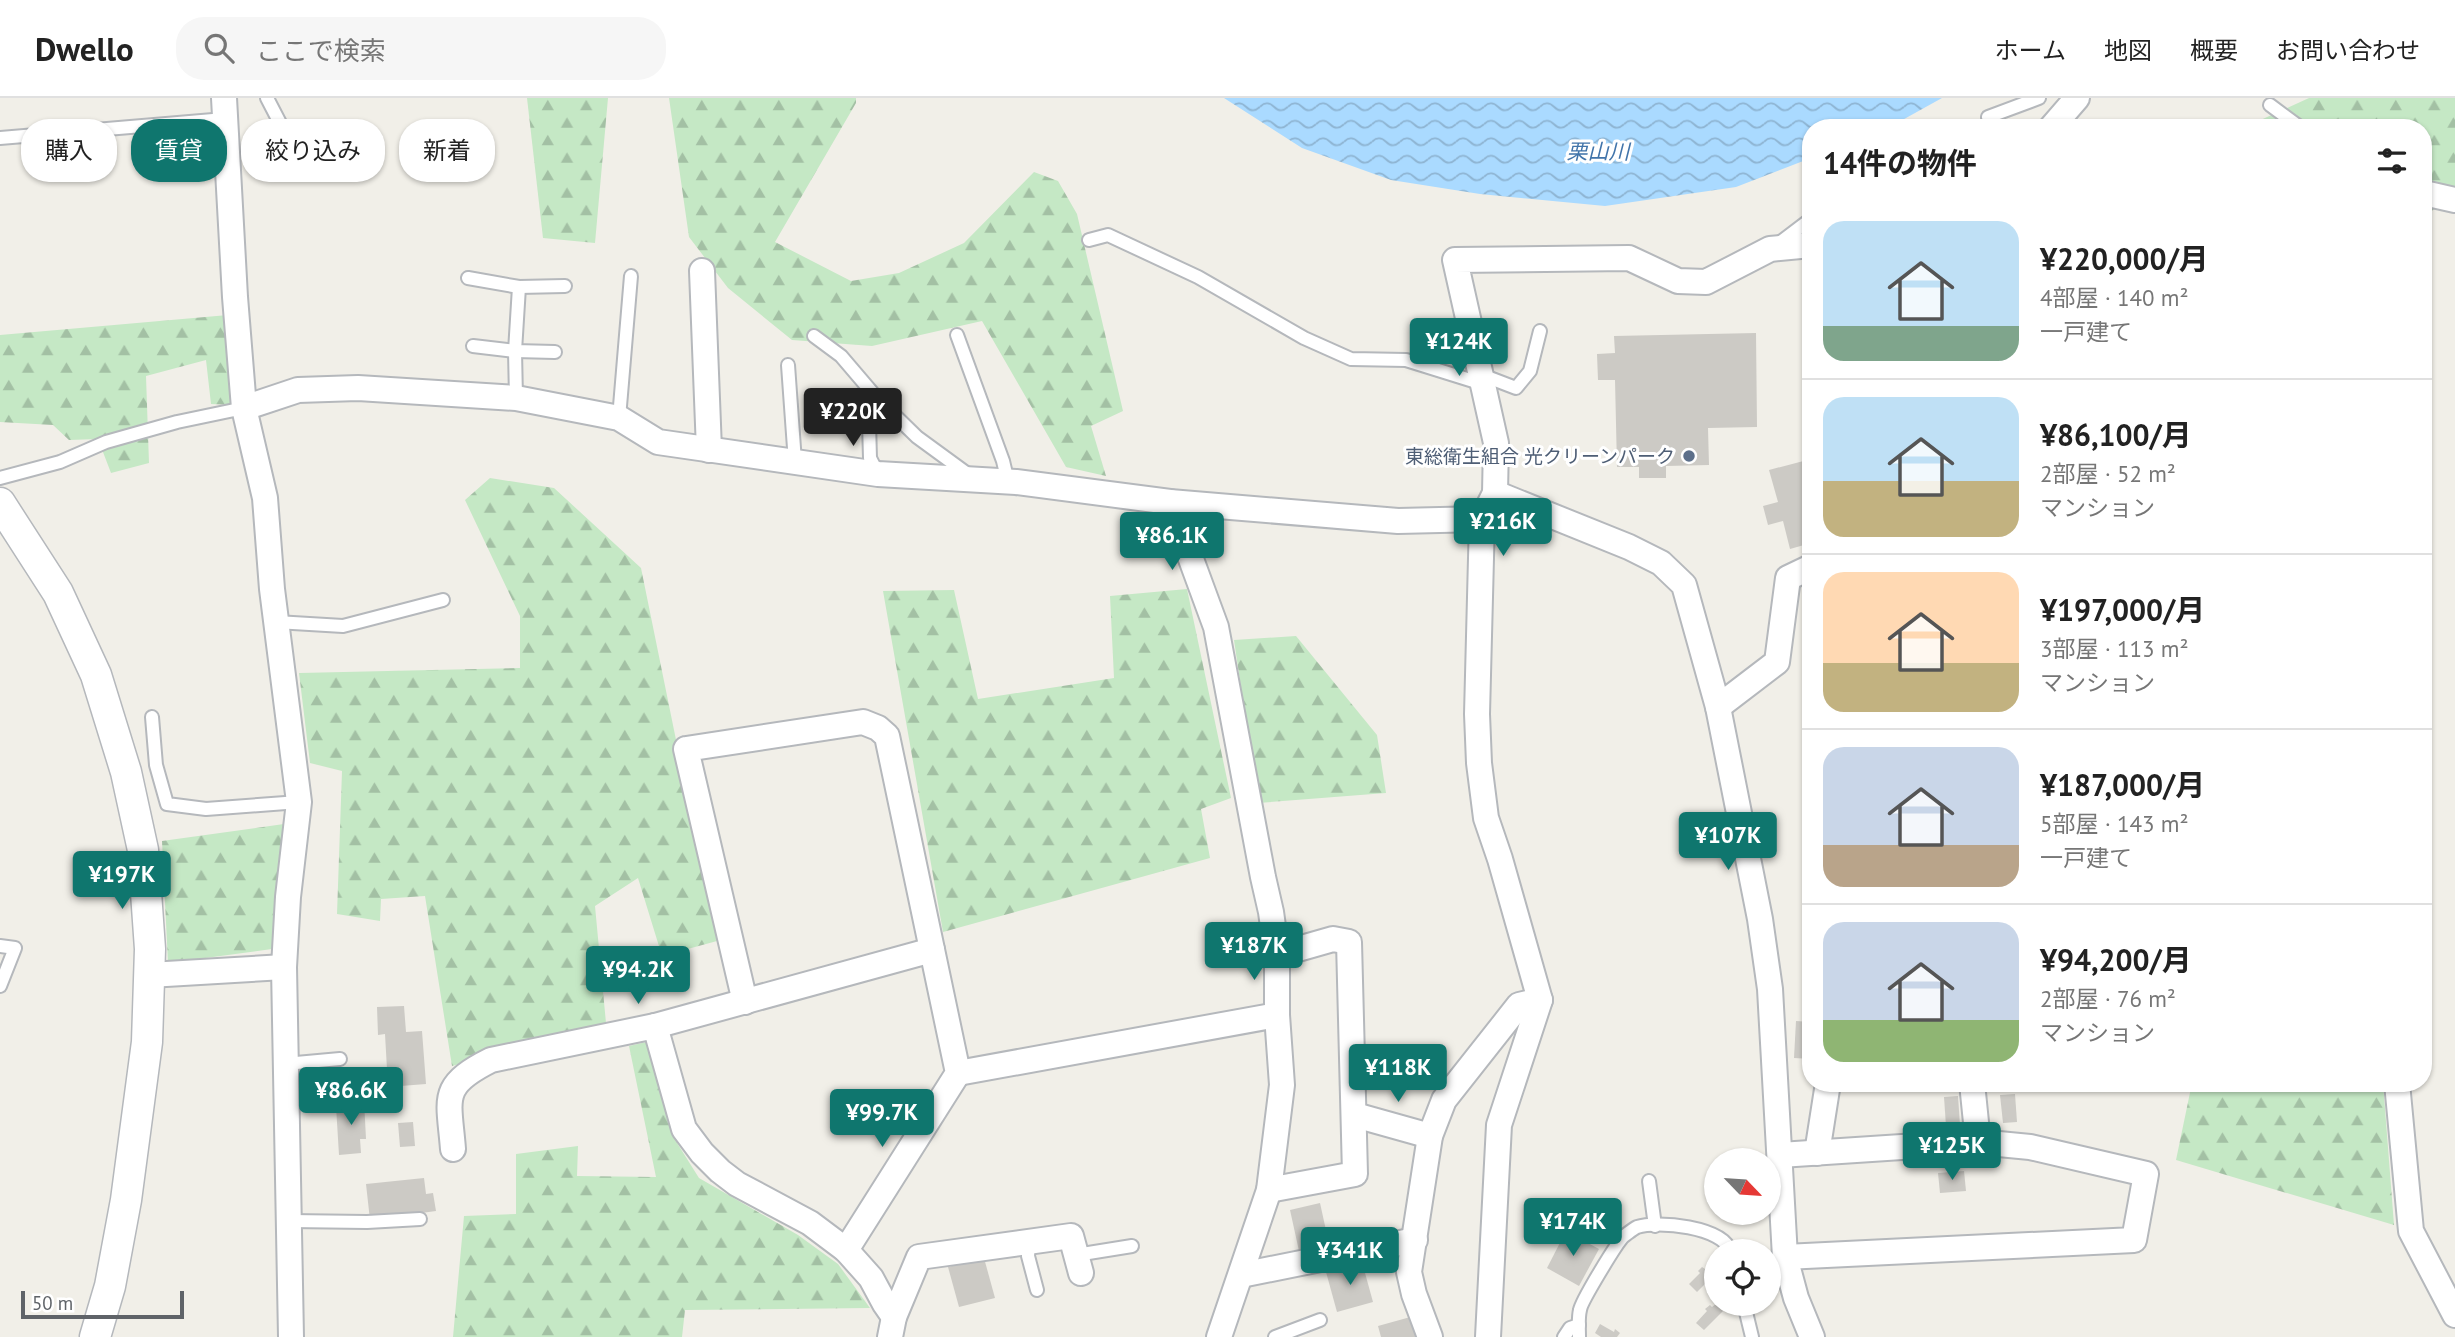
<!DOCTYPE html>
<html lang="ja">
<head>
<meta charset="utf-8">
<style>
  body { margin:0; font-family:"PT Sans","Noto Sans JP",sans-serif; background:#f6f6f6; color:#222; height:100vh; display:flex; flex-direction:column; font-size:26px; white-space:nowrap }
  * { box-sizing:border-box; margin:0 }
  p { font-size:23px; color:#767676 }
  .icon { flex:none; width:38px; height:38px; fill:none; stroke:currentColor; stroke-width:2; stroke-linecap:round; stroke-linejoin:round }
  .map { position:relative; flex:1; overflow:hidden }
  .panel { position:absolute; left:1802px; top:21px; width:630px; height:973px; display:flex; flex-direction:column; background:#fff; border-radius:28px; box-shadow:0 2px 5px #0004 }
  .panel>* { flex:none }
  .top-card { position:absolute; left:21px; top:21px; width:665px; height:63px; display:flex; gap:14px }
  .needle { width:46px; rotate:115deg }
  .fabs { position:absolute; left:1704px; top:1050px; display:grid; gap:14px }
  .fabs a { display:grid; place-items:center; width:77px; height:77px; border-radius:50%; background:#fff; box-shadow:0 2px 5px #0004; font-size:35px }
  .scale { position:absolute; left:21px; bottom:18px; width:163px; box-sizing:border-box; padding-left:7px; border:4px solid #5f6368; border-top:0; font-size:19px; line-height:24px; white-space:nowrap; color:#5f6368; -webkit-text-stroke:5px #fff; paint-order:stroke }
  .price { position:absolute; translate:-50% -60px; padding:0 16px; border-radius:7px; background:#0f766e; color:#fff; font-size:23px; line-height:46px; filter:drop-shadow(0 2px 4px #0008) }
  .price::after { content:''; position:absolute; left:50%; top:42px; width:21px; height:16px; margin-left:-10px; background:inherit; clip-path:polygon(0 0,100% 0,50% 100%) }
  .price.selected { background:#222; color:#fff }
  ul { padding:0; list-style:none }
  li { display:flex; align-items:center; gap:21px; height:175px; padding:0 21px }
  li+li { border-top:2px solid #e0e0e0 }
  li span { display:grid; place-items:center; flex:none; width:196px; height:140px; border-radius:21px; color:#555 }
  li>.icon { margin-inline-start:auto }
  span .icon { width:84px; height:84px; fill:#fffc; stroke-width:1 }
  li b { font-size:30px }
  h2 { display:flex; justify-content:space-between; align-items:center; height:84px; padding:0 21px; font-size:30px }
  .tag { padding:0 24px; border-radius:28px; background:#fff; box-shadow:0 2px 5px #0004; font-size:24px; line-height:63px }
  .tag.selected { background:#0f766e; color:#fff }
  header { display:flex; align-items:center; gap:42px; box-sizing:border-box; height:98px; padding:0 35px; background:#fff; border-bottom:2px solid #e0e0e0 }
  header strong { font-size:33px }
  nav { display:flex; gap:38px; margin-inline-start:auto; font-size:24px }
  .search { width:490px; height:63px; background:#f6f6f6; display:flex; align-items:center; gap:18px; box-sizing:border-box; padding:0 24px; border-radius:28px; color:#767676; font-size:26px }
  .map>svg:first-child { display:block }
</style>
</head>
<body>
<header>
<strong>Dwello</strong>
<div class="search"><svg class="icon" aria-label="search" viewBox="0 0 24 24"><circle cx="10" cy="10" r="6"/><path d="M15 15l6 6"/></svg>ここで検索</div>
<nav><a>ホーム</a><a>地図</a><a>概要</a><a>お問い合わせ</a></nav>
</header>
<div class="map">
<svg width="2455" height="1239" viewBox="0 0 2455 1239">
  <defs>
    <pattern id="forest-firs" width="22" height="20" patternUnits="userSpaceOnUse" patternTransform="scale(1.75)"><rect width="22" height="20" fill="#c5e8c5"/><path d="M5 1l3.5 6h-7zM16 11l3.5 6h-7z" fill="#a3c0a4"/></pattern>
    <pattern id="water-waves" width="16" height="10" patternUnits="userSpaceOnUse" patternTransform="scale(1.75)"><rect width="16" height="10" fill="#aadaff"/><path d="M0 5q4-4 8 0t8 0" fill="none" stroke="#8eb4d2"/></pattern>
  </defs>
  <rect width="100%" height="100%" fill="#f1efe8"/>
  <g fill="url(#forest-firs)">
    <polygon points="527,0 608,0 595,145 543,140"/>
    <polygon points="669,0 856,0 856,5 775,144 851,183 899,175 964,145 1034,74 1058,83 1077,116 1123,313 1091,328 1106,378 1066,369 982,223 872,248 792,242 728,190 689,139"/>
    <polygon points="2309,0 2455,0 2455,92 2424,120 2424,30 2243,30"/>
    <polygon points="228,217 233,307 211,306 206,262 146,278 149,365 111,375 98,341 69,342 53,327 0,324 0,237"/>
    <polygon points="490,380 554,390 641,470 717,843 662,858 638,780 595,808 606,925 452,968 425,798 381,801 380,823 337,816 342,673 310,665 299,575 520,570 520,518 465,402"/>
    <polygon points="1187,491 1231,700 1201,711 1210,760 943,834 883,493 954,492 978,601 1114,580 1110,498"/>
    <polygon points="1296,538 1377,637 1386,695 1258,705 1234,542"/>
    <polygon points="284,726 272,851 168,865 162,743"/>
    <polygon points="651,943 672,1037 699,1080 798,1137 838,1166 870,1210 685,1212 682,1239 453,1239 464,1118 516,1116 516,1056 578,1048 577,1078 656,1079 629,948"/>
    <polygon points="2192,985 2383,985 2394,1127 2176,1062"/>
  </g>
  <polygon fill="url(#water-waves)" points="1224,0 1942,0 1888,30 1811,30 1811,60 1736,89 1605,108 1480,96 1391,82 1302,50"/>
  <g fill="#cccac5">
    <polygon points="1499,227 1502,252 1482,255 1479,230"/>
    <polygon points="1756,235 1757,329 1708,330 1709,367 1666,368 1666,380 1639,380 1639,369 1617,369 1615,282 1598,282 1597,256 1615,255 1614,238"/>
    <polygon points="1811,361 1811,445 1790,451 1783,423 1768,427 1763,408 1778,404 1769,372"/>
    <polygon points="404,908 406,934 422,933 426,986 388,989 385,936 378,937 377,909"/>
    <polygon points="1796,923 1811,924 1811,961 1794,960"/>
    <polygon points="2015,996 2017,1024 2003,1025 2000,997"/>
    <polygon points="1958,998 1960,1027 1946,1028 1944,999"/>
    <polygon points="364,1002 366,1041 360,1041 361,1055 339,1057 336,1008 349,1007 349,1003"/>
    <polygon points="413,1024 415,1048 400,1049 398,1025"/>
    <polygon points="1964,1073 1966,1093 1940,1095 1938,1075"/>
    <polygon points="424,1080 426,1096 433,1095 436,1113 370,1122 366,1086"/>
    <polygon points="1320,1105 1329,1146 1299,1153 1290,1112"/>
    <polygon points="1566,1133 1599,1151 1579,1188 1547,1170"/>
    <polygon points="984,1160 995,1200 959,1209 948,1169"/>
    <polygon points="1715,1161 1717,1174 1697,1194 1689,1186 1700,1175 1698,1173 1702,1169 1705,1171"/>
    <polygon points="1362,1164 1373,1204 1337,1214 1326,1174"/>
    <polygon points="1716,1206 1730,1206 1704,1232 1696,1225 1707,1213 1705,1211 1710,1207 1712,1209"/>
    <polygon points="1414,1218 1420,1239 1381,1239 1378,1228"/>
    <polygon points="1600,1226 1614,1234 1615,1231 1620,1235 1617,1239 1601,1239 1595,1235"/>
  </g>
  <g fill="none" stroke-linecap="round" stroke-linejoin="round">
    <defs>
      <g id="service">
        <polyline points="267,0 281,27 296,35 346,41"/>
        <polyline points="2270,7 2301,30"/>
        <polyline points="1988,19 2039,0"/>
        <polyline points="0,40 225,21"/>
        <polyline points="1089,142 1108,137 1198,179 1304,240 1351,261 1406,262 1483,286"/>
        <polyline points="1778,146 1811,121"/>
        <polyline points="468,180 519,189 565,188"/>
        <polyline points="957,237 1003,363 1008,384"/>
        <polyline points="814,238 841,258 876,299 917,339 969,377"/>
        <polyline points="473,248 515,253 555,254"/>
        <polyline points="788,267 795,364"/>
        <polyline points="1482,277 1516,290 1530,273 1540,233"/>
        <polyline points="868,290 870,360 878,376"/>
        <polyline points="516,300 515,253 519,189"/>
        <polyline points="619,320 631,178"/>
        <polyline points="0,380 60,364 106,344 177,324 244,310"/>
        <polyline points="276,524 343,528 443,502"/>
        <polyline points="152,619 156,667 167,706 206,711 299,704"/>
        <polyline points="0,848 15,850 0,888"/>
        <polyline points="285,966 340,961"/>
        <polyline points="1649,1083 1655,1128"/>
        <polyline points="290,1123 367,1124 420,1121"/>
        <polyline points="1029,1144 1028,1158 1037,1192"/>
        <polyline points="1076,1157 1132,1148"/>
        <polyline points="1744,1206 1752,1239"/>
        <polyline points="1275,1239 1320,1222"/>
        <polyline points="1564,1239 1570,1230 1579,1227"/>
        <path d="M 1579,1239 C 1579,1230 1578,1220 1580,1212 C 1581,1204 1617,1144 1624,1138 C 1627,1136 1633,1131 1637,1129 C 1657,1122 1724,1129 1730,1153"/>
      </g>
      <g id="minor">
        <polyline points="224,0 235,199 244,310 265,400 272,491 299,704 288,799 284,869 291,1239"/>
        <polyline points="2051,30 2077,0"/>
        <polyline points="2424,95 2455,102"/>
        <polyline points="702,173 709,352"/>
        <polyline points="244,310 298,292 358,290 516,300 619,320 658,344 878,376 1016,384 1170,404 1398,423 1482,421"/>
        <polyline points="1495,395 1629,449 1661,465 1684,487 1718,609 1760,821 1770,891 1785,1159 1796,1200 1812,1239"/>
        <polyline points="1170,404 1216,529 1263,779 1271,814 1277,857 1277,917 1282,987 1269,1092 1219,1239"/>
        <polyline points="1718,609 1777,564 1788,480 1811,469"/>
        <polyline points="149,877 284,869"/>
        <polyline points="745,904 686,651 863,624 878,630 887,638 958,975 846,1152"/>
        <polyline points="655,928 684,1031 702,1055 720,1073 737,1086 810,1125 846,1152 871,1180 885,1206 894,1219"/>
        <polyline points="958,975 1277,917"/>
        <polyline points="1972,985 1978,1044"/>
        <polyline points="2397,985 2411,1133 2455,1217"/>
        <polyline points="1355,1017 1430,1038"/>
        <path d="M 453,1051 C 449,1000 439,988 491,962 L 655,928 L 932,852"/>
        <polyline points="1817,1055 1828,985"/>
        <polyline points="1780,1057 1978,1044 2030,1049 2146,1076 2134,1142 1785,1159"/>
        <polyline points="1269,1092 1355,1076 1349,844 1333,841 1277,857"/>
        <polyline points="1241,1177 1415,1142"/>
        <polyline points="890,1239 894,1219 919,1159 1071,1138 1081,1175"/>
        <polyline points="1430,1239 1414,1196 1409,1174 1430,1038 1444,1002 1519,907 1540,902"/>
        <polyline points="1488,1239 1499,1027 1540,902 1500,761 1486,720 1479,665 1477,616 1482,421 1495,395 1496,345 1455,162 1629,160 1678,183 1706,184 1770,151 1811,147"/>
      </g>
      <polyline id="tertiary" points="0,405 58,495 96,577 126,674 143,752 150,851 147,944 126,1102 110,1188 95,1239"/>
    </defs>
    <use href="#service" stroke="#b5b8bc" stroke-width="16"/>
    <use href="#minor" stroke="#b5b8bc" stroke-width="28"/>
    <use href="#tertiary" stroke="#b5b8bc" stroke-width="33"/>
    <use href="#service" stroke="#fff" stroke-width="12"/>
    <use href="#minor" stroke="#fff" stroke-width="24"/>
    <use href="#tertiary" stroke="#fff" stroke-width="30"/>
  </g>
  <circle fill="#5c6f8a" stroke="#fff" stroke-width="2.5" cx="1689" cy="358" r="7"/>
  <g text-anchor="middle" dominant-baseline="central" stroke-width="6" stroke-linejoin="round" paint-order="stroke">
    <g font-size="19" fill="#4e5e75" stroke="#fff" text-anchor="end">
      <text x="1675" y="358">東総衛生組合 光クリーンパーク</text>
    </g>
    <g font-size="21" font-style="italic" fill="#4174aa" stroke="#fff">
      <text x="1598" y="53">栗山川</text>
    </g>
  </g>
</svg>
<div class="fabs">
<a><svg class="needle" viewBox="-14 -14 28 28"><path d="M0-13l5 13h-10z" fill="#e53935"/><path d="M0 13l5-13h-10z" fill="#767676"/></svg></a>
<a><svg class="icon" aria-label="locate" viewBox="0 0 24 24"><circle cx="12" cy="12" r="6"/><path d="M12 2v4M12 18v4M2 12h4M18 12h4"/></svg></a>
</div>
<div class="scale">50 m</div>
<b class="price" style="left:1459px;top:280px">¥124K</b>
<b class="price selected" style="left:853px;top:350px">¥220K</b>
<b class="price" style="left:1503px;top:460px">¥216K</b>
<b class="price" style="left:1172px;top:474px">¥86.1K</b>
<b class="price" style="left:1728px;top:774px">¥107K</b>
<b class="price" style="left:122px;top:813px">¥197K</b>
<b class="price" style="left:1254px;top:884px">¥187K</b>
<b class="price" style="left:638px;top:908px">¥94.2K</b>
<b class="price" style="left:1398px;top:1006px">¥118K</b>
<b class="price" style="left:351px;top:1029px">¥86.6K</b>
<b class="price" style="left:882px;top:1051px">¥99.7K</b>
<b class="price" style="left:1952px;top:1084px">¥125K</b>
<b class="price" style="left:1573px;top:1160px">¥174K</b>
<b class="price" style="left:1350px;top:1189px">¥341K</b>
<div class="top-card">
<a class="tag">購入</a>
<a class="tag selected">賃貸</a>
<a class="tag">絞り込み</a>
<a class="tag">新着</a>
</div>
<section class="panel">
<h2>14件の物件<svg class="icon" aria-label="filters" viewBox="0 0 24 24"><path d="M4 7h16M4 17h16"/><circle cx="9" cy="7" r="2"/><circle cx="15" cy="17" r="2"/></svg></h2>
<ul>
<li><span style="background:linear-gradient(#bfe0f5 75%,#7fa58c 0)"><svg class="icon" aria-label="home" viewBox="0 0 24 24"><path d="M3 11l9-7 9 7M6 9v11h12V9"/></svg></span><div><b>¥220,000/月</b><p>4部屋 · 140 m²</p><p>一戸建て</p></div></li>
<li><span style="background:linear-gradient(#bfe0f5 60%,#c2b280 0)"><svg class="icon" aria-label="home" viewBox="0 0 24 24"><path d="M3 11l9-7 9 7M6 9v11h12V9"/></svg></span><div><b>¥86,100/月</b><p>2部屋 · 52 m²</p><p>マンション</p></div></li>
<li><span style="background:linear-gradient(#ffd9b3 65%,#c2b280 0)"><svg class="icon" aria-label="home" viewBox="0 0 24 24"><path d="M3 11l9-7 9 7M6 9v11h12V9"/></svg></span><div><b>¥197,000/月</b><p>3部屋 · 113 m²</p><p>マンション</p></div></li>
<li><span style="background:linear-gradient(#c9d6e8 70%,#b9a48a 0)"><svg class="icon" aria-label="home" viewBox="0 0 24 24"><path d="M3 11l9-7 9 7M6 9v11h12V9"/></svg></span><div><b>¥187,000/月</b><p>5部屋 · 143 m²</p><p>一戸建て</p></div></li>
<li><span style="background:linear-gradient(#c9d6e8 70%,#8fb573 0)"><svg class="icon" aria-label="home" viewBox="0 0 24 24"><path d="M3 11l9-7 9 7M6 9v11h12V9"/></svg></span><div><b>¥94,200/月</b><p>2部屋 · 76 m²</p><p>マンション</p></div></li>
</ul>
</section>
</div>
</body>
</html>
